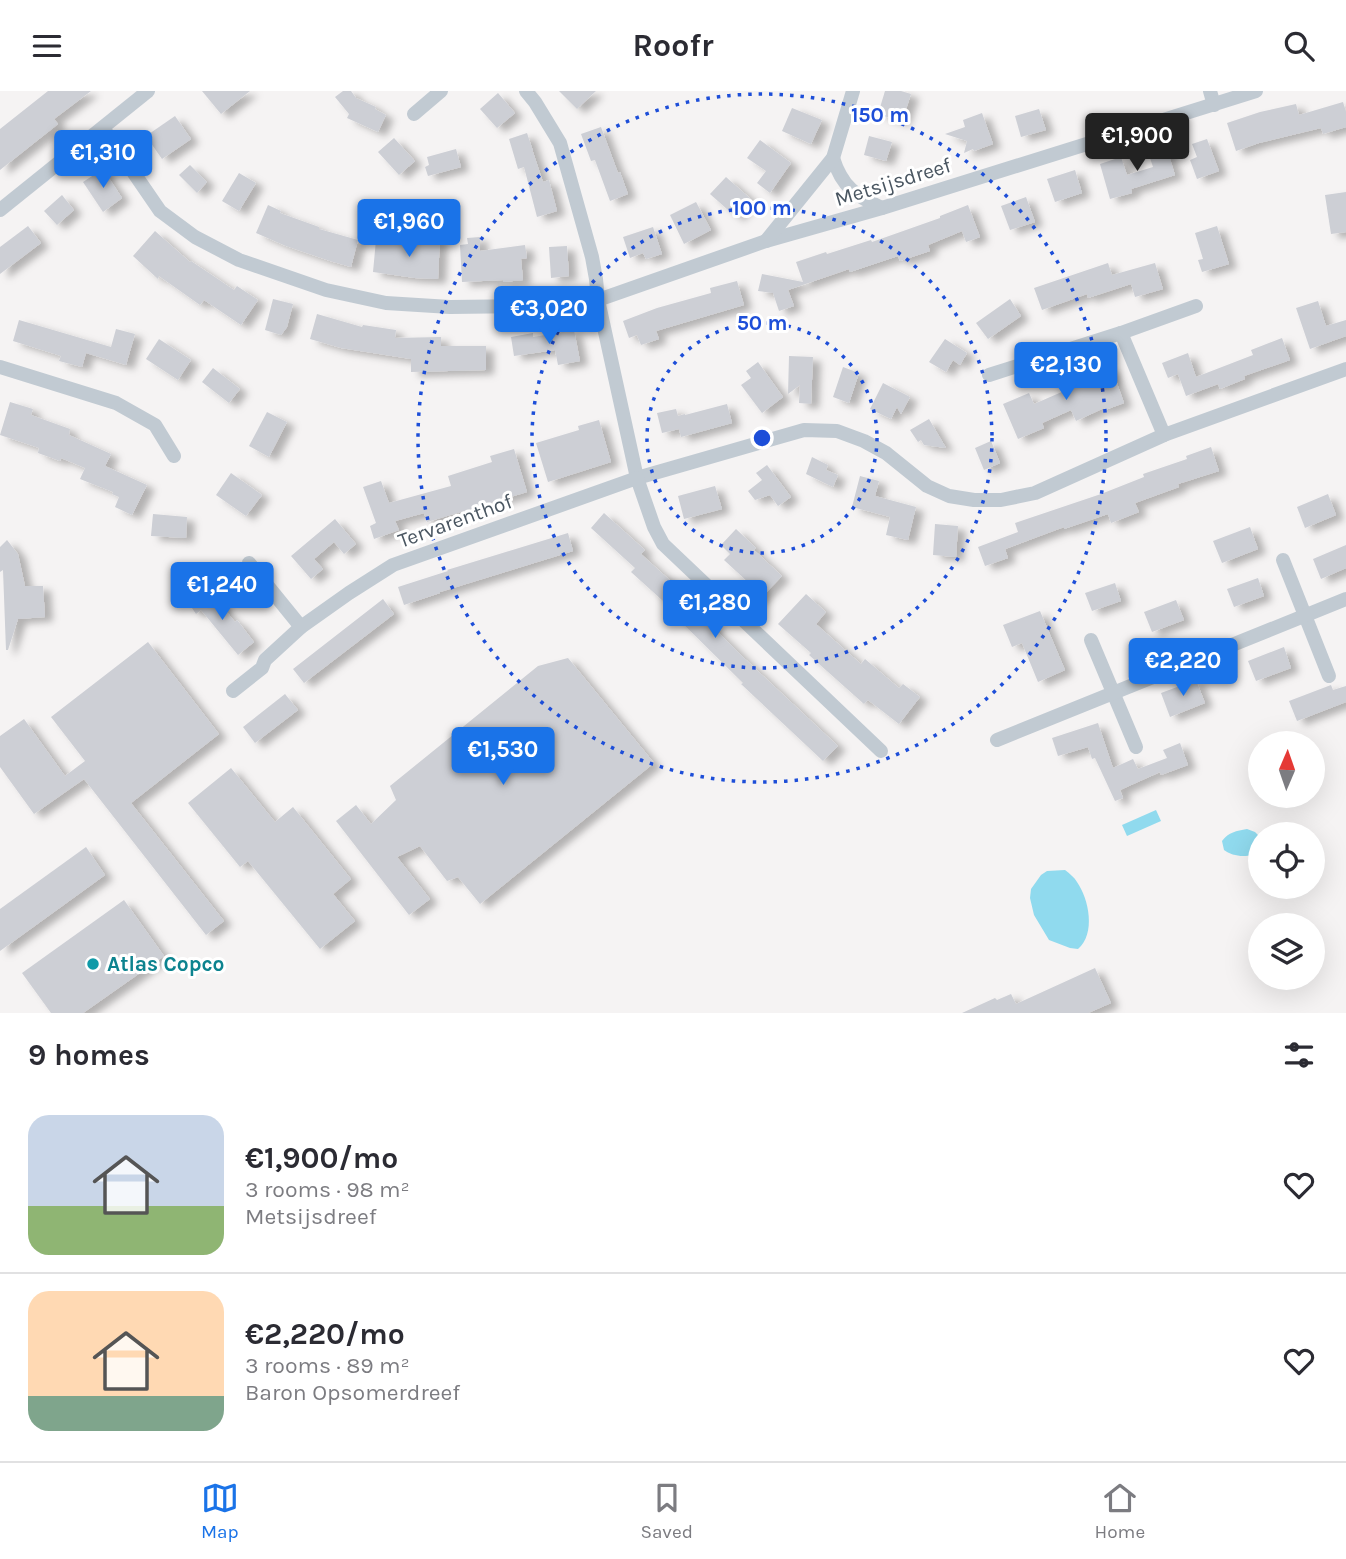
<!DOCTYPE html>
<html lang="en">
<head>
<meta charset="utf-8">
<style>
  body { margin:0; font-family:Karla,sans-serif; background:#f7f7f7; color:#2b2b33; height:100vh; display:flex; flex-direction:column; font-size:26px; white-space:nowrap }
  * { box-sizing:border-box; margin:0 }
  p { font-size:23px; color:#7c7c81 }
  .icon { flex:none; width:38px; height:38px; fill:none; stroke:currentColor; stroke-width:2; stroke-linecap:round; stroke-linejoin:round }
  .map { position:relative; height:922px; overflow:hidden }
  .details { display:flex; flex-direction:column; background:#fff; flex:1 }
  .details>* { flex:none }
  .needle { width:46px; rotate:2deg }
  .buttons { position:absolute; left:1248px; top:640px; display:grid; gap:14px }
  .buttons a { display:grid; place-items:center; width:77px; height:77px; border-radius:50%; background:#fff; box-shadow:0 7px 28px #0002; font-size:35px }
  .price { position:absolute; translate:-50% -60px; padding:0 16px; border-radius:7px; background:#1a73e8; color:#fff; font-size:23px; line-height:46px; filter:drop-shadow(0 2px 4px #0008) }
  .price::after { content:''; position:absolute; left:50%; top:42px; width:21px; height:16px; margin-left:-10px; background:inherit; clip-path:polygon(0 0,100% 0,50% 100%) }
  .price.active { background:#222; color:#fff }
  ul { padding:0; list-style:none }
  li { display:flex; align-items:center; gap:21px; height:175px; padding:0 28px }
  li+li { border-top:2px solid #e1e1e2 }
  li span { display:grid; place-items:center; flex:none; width:196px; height:140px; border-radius:21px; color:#555 }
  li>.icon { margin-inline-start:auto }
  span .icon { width:84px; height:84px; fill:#fffc; stroke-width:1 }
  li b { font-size:30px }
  h2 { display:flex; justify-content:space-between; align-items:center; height:84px; padding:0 28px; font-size:30px }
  header { display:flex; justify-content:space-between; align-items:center; height:91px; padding:0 28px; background:#fff; font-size:32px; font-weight:700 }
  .menu { display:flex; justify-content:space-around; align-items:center; height:98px; border-top:2px solid #e1e1e2; background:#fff; font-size:19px; color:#7c7c81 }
  .menu a { display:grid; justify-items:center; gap:4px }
  .menu .active { color:#1a73e8 }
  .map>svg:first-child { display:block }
</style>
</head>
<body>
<header><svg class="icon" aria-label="menu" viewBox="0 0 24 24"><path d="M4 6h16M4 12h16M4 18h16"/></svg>Roofr<svg class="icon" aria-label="search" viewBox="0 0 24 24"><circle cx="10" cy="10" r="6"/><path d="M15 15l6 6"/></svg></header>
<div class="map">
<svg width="1346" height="922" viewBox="0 0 1346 922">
  <defs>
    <filter id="shadow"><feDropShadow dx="8" dy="4.5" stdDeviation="3.5" flood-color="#0004"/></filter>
  </defs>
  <rect width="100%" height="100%" fill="#f5f3f3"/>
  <g fill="#90daee">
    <polygon points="1156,719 1161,730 1127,745 1122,734"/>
    <path d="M 1247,738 L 1255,741 L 1260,746 L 1260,759 C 1251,768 1233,766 1224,759 L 1222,750 C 1229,741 1236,740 1247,738 Z"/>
    <path d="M 1065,779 C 1070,783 1074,786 1077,791 C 1089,808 1096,843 1078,858 L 1070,857 L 1049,849 L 1034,824 L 1030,807 L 1031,798 L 1041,784 L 1047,780 Z"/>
  </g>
  <g fill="#cdcfd5" filter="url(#shadow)">
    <polygon points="48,0 91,0 54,28 58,33 0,79 0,38"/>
    <polygon points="202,0 250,0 221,23"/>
    <polygon points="343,0 351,0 356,7 376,16 375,18 386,24 378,41 347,27 349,23 335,6"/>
    <polygon points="559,0 596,0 577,18"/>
    <polygon points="885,0 901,0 911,3 902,31 878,23"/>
    <polygon points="498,2 515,22 497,37 480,18"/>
    <polygon points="1343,11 1346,21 1346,36 1323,43 1321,37 1259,52 1236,60 1227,32 1260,21 1296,13 1299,24"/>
    <polygon points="792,17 822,29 811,53 782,40"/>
    <polygon points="1039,18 1046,39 1021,46 1015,25"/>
    <polygon points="982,22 993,53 974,60 973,58 964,62 967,50 945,43 965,36 963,29"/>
    <polygon points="175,25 191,48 162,68 146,45"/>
    <polygon points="601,36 618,82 620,81 628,103 610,110 595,69 591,70 581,43"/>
    <polygon points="527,42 533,60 531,61 533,61 543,91 549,89 557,120 537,126 524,76 518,78 509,48"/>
    <polygon points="869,45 892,51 886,70 864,64"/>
    <polygon points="394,47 415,70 399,84 378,61"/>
    <polygon points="1207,48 1219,80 1197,88 1190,69 1197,66 1192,53"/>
    <polygon points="760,49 791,72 770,102 757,92 766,80 747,67"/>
    <polygon points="1165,52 1175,84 1131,98 1132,102 1110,108 1100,73 1121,66 1127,84 1153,76 1147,58"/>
    <polygon points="456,58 461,76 428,85 425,76 429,74 427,66"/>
    <polygon points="190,74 207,91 197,102 179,84"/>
    <polygon points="103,78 122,107 103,121 83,91"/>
    <polygon points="1075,79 1082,102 1055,111 1047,88"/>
    <polygon points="239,82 256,92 239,120 222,110"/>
    <polygon points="726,86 752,109 736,126 710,103"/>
    <polygon points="1346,101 1346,141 1331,143 1325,104"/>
    <polygon points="62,104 74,119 57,134 44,120"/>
    <polygon points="1026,106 1035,131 1010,139 1001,115"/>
    <polygon points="696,111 711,139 684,153 670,124"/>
    <polygon points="268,114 281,120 280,122 319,136 319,138 358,149 351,176 330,170 286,155 256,142"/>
    <polygon points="968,114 980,146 966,151 962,140 928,154 930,160 900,170 898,165 850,181 849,178 788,199 794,215 779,220 773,202 758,200 762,183 803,191 796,171 826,161 827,163 871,149 872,151 940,127 940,125"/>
    <polygon points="28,135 41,152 0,183 0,156"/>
    <polygon points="1217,135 1229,173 1202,181 1198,169 1203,168 1195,142"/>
    <polygon points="653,136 662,163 646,168 643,162 630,167 623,146"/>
    <polygon points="155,140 190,171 191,170 234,199 237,195 258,209 241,234 204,209 200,214 159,185 158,188 133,165"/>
    <polygon points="417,146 440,147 438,188 415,187 373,181 376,149 417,155"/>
    <polygon points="480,146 480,160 525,154 527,167 521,168 523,189 503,191 503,189 462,191 460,154 468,153 467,147"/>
    <polygon points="567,155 569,185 551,187 549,156"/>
    <polygon points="1108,172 1112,184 1155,172 1163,198 1135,206 1131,193 1088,207 1087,203 1042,219 1034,197"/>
    <polygon points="737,190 744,214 656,240 659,248 641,254 637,244 629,247 623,230 657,217 711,202 710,197"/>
    <polygon points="273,208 293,213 287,236 281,244 265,239"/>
    <polygon points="1010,208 1021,225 988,248 976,232"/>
    <polygon points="1318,210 1326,235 1346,229 1346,245 1310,258 1296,217"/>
    <polygon points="317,223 362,236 363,234 396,239 395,247 441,246 441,255 486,255 486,279 411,281 411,268 341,257 310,248"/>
    <polygon points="19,229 111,256 116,238 135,243 126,274 86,262 82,276 59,270 61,265 13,250"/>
    <polygon points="574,239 580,270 558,274 555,259 514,265 511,246 533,242 533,246"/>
    <polygon points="1282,247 1290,269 1244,285 1245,288 1220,298 1218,293 1186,305 1178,283 1168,287 1162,272 1188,262 1196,286 1253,264 1251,259"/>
    <polygon points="159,248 191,269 178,289 146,268"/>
    <polygon points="945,248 967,262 960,274 953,269 946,281 929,271"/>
    <polygon points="789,265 813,266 811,313 799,312 800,294 788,303"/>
    <polygon points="758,271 783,306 762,322 741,294 751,287 746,280"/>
    <polygon points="1111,275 1124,312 1105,319 1104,317 1076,330 1071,319 1042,332 1044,337 1018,348 1003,313 1029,302 1034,313 1064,300 1061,293"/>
    <polygon points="843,276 859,282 849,312 833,306"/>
    <polygon points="213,277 240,298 229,312 202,291"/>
    <polygon points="883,292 910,306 901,323 897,316 891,328 870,318"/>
    <polygon points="10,311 33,318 31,324 70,338 69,344 111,363 105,375 147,394 132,424 115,416 119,406 112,403 113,401 80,388 85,377 61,367 60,370 38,362 39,357 0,344"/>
    <polygon points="727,313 732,332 681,346 679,338 662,342 657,322 676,318 678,325 685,323 685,324"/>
    <polygon points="267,321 287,331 269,366 249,355"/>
    <polygon points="929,328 946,357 924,354 921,349 918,351 910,339"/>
    <polygon points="599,329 611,371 548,391 536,352 579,339 578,335"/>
    <polygon points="991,350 1000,372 984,379 975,357"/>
    <polygon points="1211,356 1219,380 1178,393 1179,396 1135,412 1139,421 1111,432 1108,423 1064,438 1064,436 1005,458 1008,467 985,475 978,456 1018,441 1015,432 1101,403 1144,386 1143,383 1187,368 1186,365"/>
    <polygon points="514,358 527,401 427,431 424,422 395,430 399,439 374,448 370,435 376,432 363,396 381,390 389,412 451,395 448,385 492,371 490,365"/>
    <polygon points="812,366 828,374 826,379 838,384 833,396 806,383"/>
    <polygon points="767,374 791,406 778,415 770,404 755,409 748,400 762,389 756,382"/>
    <polygon points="231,382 262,404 246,425 216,404"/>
    <polygon points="860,385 879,390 875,405 916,416 908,449 886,444 890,426 852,416"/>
    <polygon points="715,395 722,418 684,428 678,405"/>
    <polygon points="1328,403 1336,424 1305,437 1297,416"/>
    <polygon points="604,422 645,459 641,463 673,492 671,494 744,567 838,655 823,670 741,593 743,592 671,521 673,519 631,481 635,477 591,437"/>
    <polygon points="153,423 187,426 186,447 151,445"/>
    <polygon points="335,428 356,453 344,463 334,451 314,468 323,478 311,488 291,465"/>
    <polygon points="935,433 958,435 956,466 933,464"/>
    <polygon points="1250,436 1258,458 1222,472 1213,450"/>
    <polygon points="736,438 756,457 754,459 782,485 756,512 742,499 749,492 724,469 730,463 721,454"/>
    <polygon points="568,442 573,460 440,501 440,502 404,514 398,496 448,480 447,479"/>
    <polygon points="7,449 18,463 25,495 43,495 45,526 18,528 8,559 6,559 3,479 0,481 0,456"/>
    <polygon points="1346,454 1346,477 1321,488 1313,468"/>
    <polygon points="1258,487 1264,505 1234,516 1227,498"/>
    <polygon points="1115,492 1121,510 1092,520 1085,502"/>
    <polygon points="202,500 212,512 216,508 235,531 237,529 254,551 238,564 201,519 196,523 188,511"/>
    <polygon points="806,503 826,521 816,533 861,573 865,568 899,597 903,593 920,606 899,633 868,609 864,613 809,564 811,562 778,533"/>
    <polygon points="383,508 394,523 304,592 293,578"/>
    <polygon points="1176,509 1184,529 1152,541 1144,521"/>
    <polygon points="1040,520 1065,579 1038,591 1022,552 1012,556 1003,534"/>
    <polygon points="148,551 219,643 131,712 224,830 206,844 84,688 34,723 0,676 0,645 24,628 65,685 85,670 51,626"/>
    <polygon points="1284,556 1291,577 1256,590 1248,570"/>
    <polygon points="568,567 654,672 480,813 458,786 447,790 420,755 397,766 430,808 409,824 336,730 356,714 371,733 396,709 390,695 538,575"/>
    <polygon points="1196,589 1205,612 1170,626 1161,602"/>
    <polygon points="1331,594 1333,599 1346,595 1346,611 1297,630 1289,610"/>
    <polygon points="285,603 298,619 255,652 243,636"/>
    <polygon points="1098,632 1113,677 1133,668 1138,678 1167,667 1163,659 1180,652 1188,674 1161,684 1160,681 1120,699 1123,707 1115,710 1095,667 1092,668 1088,656 1058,665 1052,647"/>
    <polygon points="231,677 275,731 293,716 351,788 333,803 355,830 320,858 248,770 240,776 188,712"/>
    <polygon points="86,756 105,784 0,860 0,818"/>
    <polygon points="124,809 164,865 83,922 51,922 22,882"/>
    <polygon points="1095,877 1111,912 1088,922 962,922 995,907 997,909 1011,903 1016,913"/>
  </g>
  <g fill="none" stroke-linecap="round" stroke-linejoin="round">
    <g stroke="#c1cad2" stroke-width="14">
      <polyline points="526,0 535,11 560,52 592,166 596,188 598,209 637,387 804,339 837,340 864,350 886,362 927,395 949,405 974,409 1001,409 1035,402 1164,344 1346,278"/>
      <polyline points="1210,0 1214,14"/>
      <polyline points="414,23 441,0"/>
      <polyline points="103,37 160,120 195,146 239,169 326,199 386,212 450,216 536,215 598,209 766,150 882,117 1256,0"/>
      <path d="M 833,67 C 842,96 856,105 882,117"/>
      <polyline points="0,119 148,0"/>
      <polyline points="766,150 833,67 853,0"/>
      <polyline points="1121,242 1164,344"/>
      <polyline points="0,276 116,312 155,334 174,365"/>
      <polyline points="989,284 1121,242 1196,215"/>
      <polyline points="1283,469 1329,585"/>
      <polyline points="249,472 301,536"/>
      <polyline points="1091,549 1136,656"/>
      <polyline points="233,600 262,577 265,569 301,536 349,502 393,474 637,387 654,436 663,453 881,660"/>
      <polyline points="997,649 1346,508"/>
    </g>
  </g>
  <g fill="none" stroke="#1d4ed8" stroke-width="3.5" stroke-dasharray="3.5 7">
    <circle cx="762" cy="347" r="115"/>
    <circle cx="762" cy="347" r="230"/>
    <circle cx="762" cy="347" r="344"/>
  </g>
  <circle fill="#0f9aa8" stroke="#fff" stroke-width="2.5" cx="93" cy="873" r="7"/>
  <g text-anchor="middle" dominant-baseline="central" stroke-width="6" stroke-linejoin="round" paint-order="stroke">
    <g font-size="21" fill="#4a5661" stroke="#fff">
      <text transform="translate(893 91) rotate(-17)">Metsijsdreef</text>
      <text transform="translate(455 430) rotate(-20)">Tervarenthof</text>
    </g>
    <g font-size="21" font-weight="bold" fill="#0d838f" stroke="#fff" text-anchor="start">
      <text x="107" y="873">Atlas Copco</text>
    </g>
  </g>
  <circle cx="762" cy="347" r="10" fill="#1d4ed8" stroke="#fff" stroke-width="3.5"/>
  <g font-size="21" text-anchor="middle" font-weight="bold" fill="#1d4ed8" stroke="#fff" stroke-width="6" stroke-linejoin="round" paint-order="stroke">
    <text x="880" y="31">150 m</text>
    <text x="762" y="124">100 m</text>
    <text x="762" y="239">50 m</text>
  </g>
</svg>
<div class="buttons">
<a><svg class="needle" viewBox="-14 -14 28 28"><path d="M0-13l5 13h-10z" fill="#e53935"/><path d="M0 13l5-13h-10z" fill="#7c7c81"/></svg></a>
<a><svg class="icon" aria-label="locate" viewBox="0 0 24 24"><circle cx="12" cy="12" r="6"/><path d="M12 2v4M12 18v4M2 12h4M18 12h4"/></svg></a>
<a><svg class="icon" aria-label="layers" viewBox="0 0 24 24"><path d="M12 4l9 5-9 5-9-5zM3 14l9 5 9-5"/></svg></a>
</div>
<b class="price active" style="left:1137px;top:82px">€1,900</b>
<b class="price" style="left:103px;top:99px">€1,310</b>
<b class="price" style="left:409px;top:168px">€1,960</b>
<b class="price" style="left:549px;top:255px">€3,020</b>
<b class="price" style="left:1066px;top:311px">€2,130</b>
<b class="price" style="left:222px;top:531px">€1,240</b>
<b class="price" style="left:715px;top:549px">€1,280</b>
<b class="price" style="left:1183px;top:607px">€2,220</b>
<b class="price" style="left:503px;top:696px">€1,530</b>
</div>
<section class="details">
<h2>9 homes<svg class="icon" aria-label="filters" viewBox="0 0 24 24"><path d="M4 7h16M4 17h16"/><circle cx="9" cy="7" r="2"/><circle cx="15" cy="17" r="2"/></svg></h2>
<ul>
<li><span style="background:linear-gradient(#c9d6e8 65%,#8fb573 0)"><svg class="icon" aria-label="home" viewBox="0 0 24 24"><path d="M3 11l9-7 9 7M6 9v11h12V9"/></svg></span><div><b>€1,900/mo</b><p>3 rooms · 98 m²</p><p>Metsijsdreef</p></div><svg class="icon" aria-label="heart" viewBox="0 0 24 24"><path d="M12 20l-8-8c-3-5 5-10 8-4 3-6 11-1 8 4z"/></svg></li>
<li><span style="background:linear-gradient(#ffd9b3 75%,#7fa58c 0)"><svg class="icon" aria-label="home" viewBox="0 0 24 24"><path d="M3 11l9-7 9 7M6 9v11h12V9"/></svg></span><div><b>€2,220/mo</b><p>3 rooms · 89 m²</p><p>Baron Opsomerdreef</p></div><svg class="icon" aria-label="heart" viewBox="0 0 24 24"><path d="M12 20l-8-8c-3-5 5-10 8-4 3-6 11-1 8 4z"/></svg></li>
</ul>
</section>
<nav class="menu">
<a class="active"><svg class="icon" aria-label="map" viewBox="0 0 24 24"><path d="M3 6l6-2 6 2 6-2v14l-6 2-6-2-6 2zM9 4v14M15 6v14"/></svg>Map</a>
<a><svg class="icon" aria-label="saved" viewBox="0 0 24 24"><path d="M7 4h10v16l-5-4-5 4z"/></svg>Saved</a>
<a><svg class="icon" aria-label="home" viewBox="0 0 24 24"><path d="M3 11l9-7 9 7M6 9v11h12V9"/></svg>Home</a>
</nav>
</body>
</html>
